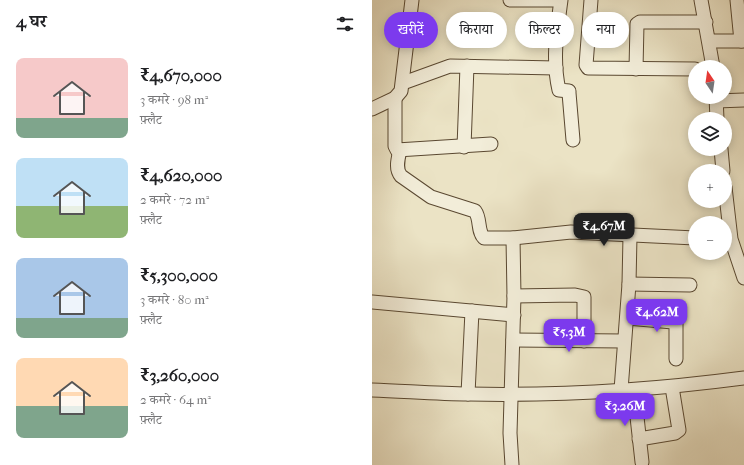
<!DOCTYPE html>
<html lang="hi">
<head>
<meta charset="utf-8">
<style>
  body { margin:0; font-family:"IM FELL French Canon","Noto Serif Devanagari",serif; background:#f6f6f6; color:#202124; height:100vh; display:flex; flex-direction:column; font-size:15px; white-space:nowrap }
  * { box-sizing:border-box; margin:0 }
  p { font-size:13px; color:#757577 }
  .icon { flex:none; width:22px; height:22px; fill:none; stroke:currentColor; stroke-width:2; stroke-linecap:round; stroke-linejoin:round }
  .map { position:relative; flex:1; overflow:hidden }
  .side { display:flex; flex-direction:column; background:#fff; width:372px }
  .side>* { flex:none }
  .banner { position:absolute; left:12px; top:12px; width:300px; height:36px; display:flex; gap:8px }
  .needle { width:26px; rotate:347deg }
  .fabs { position:absolute; left:316px; top:60px; display:grid; gap:8px }
  .fabs a { display:grid; place-items:center; width:44px; height:44px; border-radius:50%; background:#fff; box-shadow:0 2px 10px #0003; font-size:20px }
  .price { position:absolute; translate:-50% -34px; padding:0 9px; border-radius:8px; background:#7c3aed; color:#fff; font-size:13px; line-height:26px; filter:drop-shadow(0 1px 2px #0008) }
  .price::after { content:''; position:absolute; left:50%; top:24px; width:12px; height:9px; margin-left:-6px; background:inherit; clip-path:polygon(0 0,100% 0,50% 100%) }
  .price.selected { background:#222; color:#fff }
  ul { padding:0; list-style:none }
  li { display:flex; align-items:center; gap:12px; height:100px; padding:0 16px }
  li span { display:grid; place-items:center; flex:none; width:112px; height:80px; border-radius:8px; color:#555 }
  li>.icon { margin-inline-start:auto }
  span .icon { width:48px; height:48px; fill:#fffc; stroke-width:1 }
  li b { font-size:17px }
  h2 { display:flex; justify-content:space-between; align-items:center; height:48px; padding:0 16px; font-size:17px }
  .pill { padding:0 14px; border-radius:18px; background:#fff; box-shadow:0 2px 10px #0003; font-size:14px; line-height:36px }
  .pill.selected { background:#7c3aed; color:#fff }
  main { display:flex; flex:1; min-height:0 }
  .map>svg:first-child { display:block }
</style>
</head>
<body>
<main>
<section class="side">
<h2>4 घर<svg class="icon" aria-label="filters" viewBox="0 0 24 24"><path d="M4 7h16M4 17h16"/><circle cx="9" cy="7" r="2"/><circle cx="15" cy="17" r="2"/></svg></h2>
<ul>
<li><span style="background:linear-gradient(#f6c9c9 75%,#7fa58c 0)"><svg class="icon" aria-label="home" viewBox="0 0 24 24"><path d="M3 11l9-7 9 7M6 9v11h12V9"/></svg></span><div><b>₹4,670,000</b><p>3 कमरे · 98 m²</p><p>फ़्लैट</p></div></li>
<li><span style="background:linear-gradient(#bfe0f5 60%,#8fb573 0)"><svg class="icon" aria-label="home" viewBox="0 0 24 24"><path d="M3 11l9-7 9 7M6 9v11h12V9"/></svg></span><div><b>₹4,620,000</b><p>2 कमरे · 72 m²</p><p>फ़्लैट</p></div></li>
<li><span style="background:linear-gradient(#a9c7e8 75%,#7fa58c 0)"><svg class="icon" aria-label="home" viewBox="0 0 24 24"><path d="M3 11l9-7 9 7M6 9v11h12V9"/></svg></span><div><b>₹5,300,000</b><p>3 कमरे · 80 m²</p><p>फ़्लैट</p></div></li>
<li><span style="background:linear-gradient(#ffd9b3 60%,#7fa58c 0)"><svg class="icon" aria-label="home" viewBox="0 0 24 24"><path d="M3 11l9-7 9 7M6 9v11h12V9"/></svg></span><div><b>₹3,260,000</b><p>2 कमरे · 64 m²</p><p>फ़्लैट</p></div></li>
</ul>
</section>
<div class="map">
<svg width="372" height="465" viewBox="0 0 372 465">
  <rect width="100%" height="100%" fill="#ebe3c5"/>
  <filter id="stains"><feTurbulence type="fractalNoise" baseFrequency=".005" numOctaves="4"/><feColorMatrix values="0 0 0 0 .2 0 0 0 0 .09 0 0 0 0 .02 0 0 0 .5 -.17"/></filter>
  <radialGradient id="worn" r=".72"><stop offset=".6" stop-color="#630" stop-opacity="0"/><stop offset="1" stop-color="#630" stop-opacity=".3"/></radialGradient>
  <g fill="none" stroke-linecap="round" stroke-linejoin="round">
    <defs>
      <g id="minor">
        <polyline points="138,0 186,0"/>
        <path d="M 189,0 C 185,30 180,60 187,90 L 197,91 L 197,93 L 201,140"/>
        <polyline points="219,0 214,65 216,68 323,69"/>
        <polyline points="329,0 341,67"/>
        <polyline points="365,0 369,41"/>
        <polyline points="337,41 372,41"/>
        <polyline points="264,69 265,24 268,22 334,22"/>
        <polyline points="31,83 78,66 184,68"/>
        <polyline points="344,97 345,119"/>
        <polyline points="23,98 23,146 25,150 119,144"/>
        <polyline points="344,101 372,100"/>
        <polyline points="0,109 23,98 29,91 40,0"/>
        <polyline points="92,147 95,66"/>
        <polyline points="349,149 351,171"/>
        <path d="M 28,150 C 26,159 23,169 29,176 L 59,197 L 103,211 C 109,219 105,231 112,238 L 141,238 L 199,232 L 323,238"/>
        <polyline points="353,187 359,239 372,278"/>
        <polyline points="257,284 318,285"/>
        <polyline points="142,296 203,295 212,297 212,341"/>
        <polyline points="0,302 142,315"/>
        <polyline points="255,318 301,322 304,324 304,359"/>
        <polyline points="141,340 252,341"/>
        <path d="M 0,390 C 32,391 65,394 97,394 C 189,396 281,390 372,378"/>
        <polyline points="249,390 257,284 258,236"/>
        <polyline points="262,390 270,462"/>
        <polyline points="96,394 100,311"/>
        <polyline points="267,439 303,433 307,430 300,387"/>
        <polyline points="140,465 138,433 142,296 141,238"/>
      </g>
    </defs>
    <use href="#minor" stroke="#5a4831" stroke-width="15"/>
    <use href="#minor" stroke="#f2edd9" stroke-width="13"/>
  </g>
  <rect width="100%" height="100%" filter="url(#stains)"/>
  <rect width="100%" height="100%" fill="url(#worn)"/>
</svg>
<div class="fabs">
<a><svg class="needle" viewBox="-14 -14 28 28"><path d="M0-13l5 13h-10z" fill="#e53935"/><path d="M0 13l5-13h-10z" fill="#757577"/></svg></a>
<a><svg class="icon" aria-label="layers" viewBox="0 0 24 24"><path d="M12 4l9 5-9 5-9-5zM3 14l9 5 9-5"/></svg></a>
<a>+</a>
<a>−</a>
</div>
<b class="price selected" style="left:232px;top:247px">₹4.67M</b>
<b class="price" style="left:285px;top:333px">₹4.62M</b>
<b class="price" style="left:197px;top:353px">₹5.3M</b>
<b class="price" style="left:253px;top:427px">₹3.26M</b>
<div class="banner">
<a class="pill selected">खरीदें</a>
<a class="pill">किराया</a>
<a class="pill">फ़िल्टर</a>
<a class="pill">नया</a>
</div>
</div>
</main>
</body>
</html>
